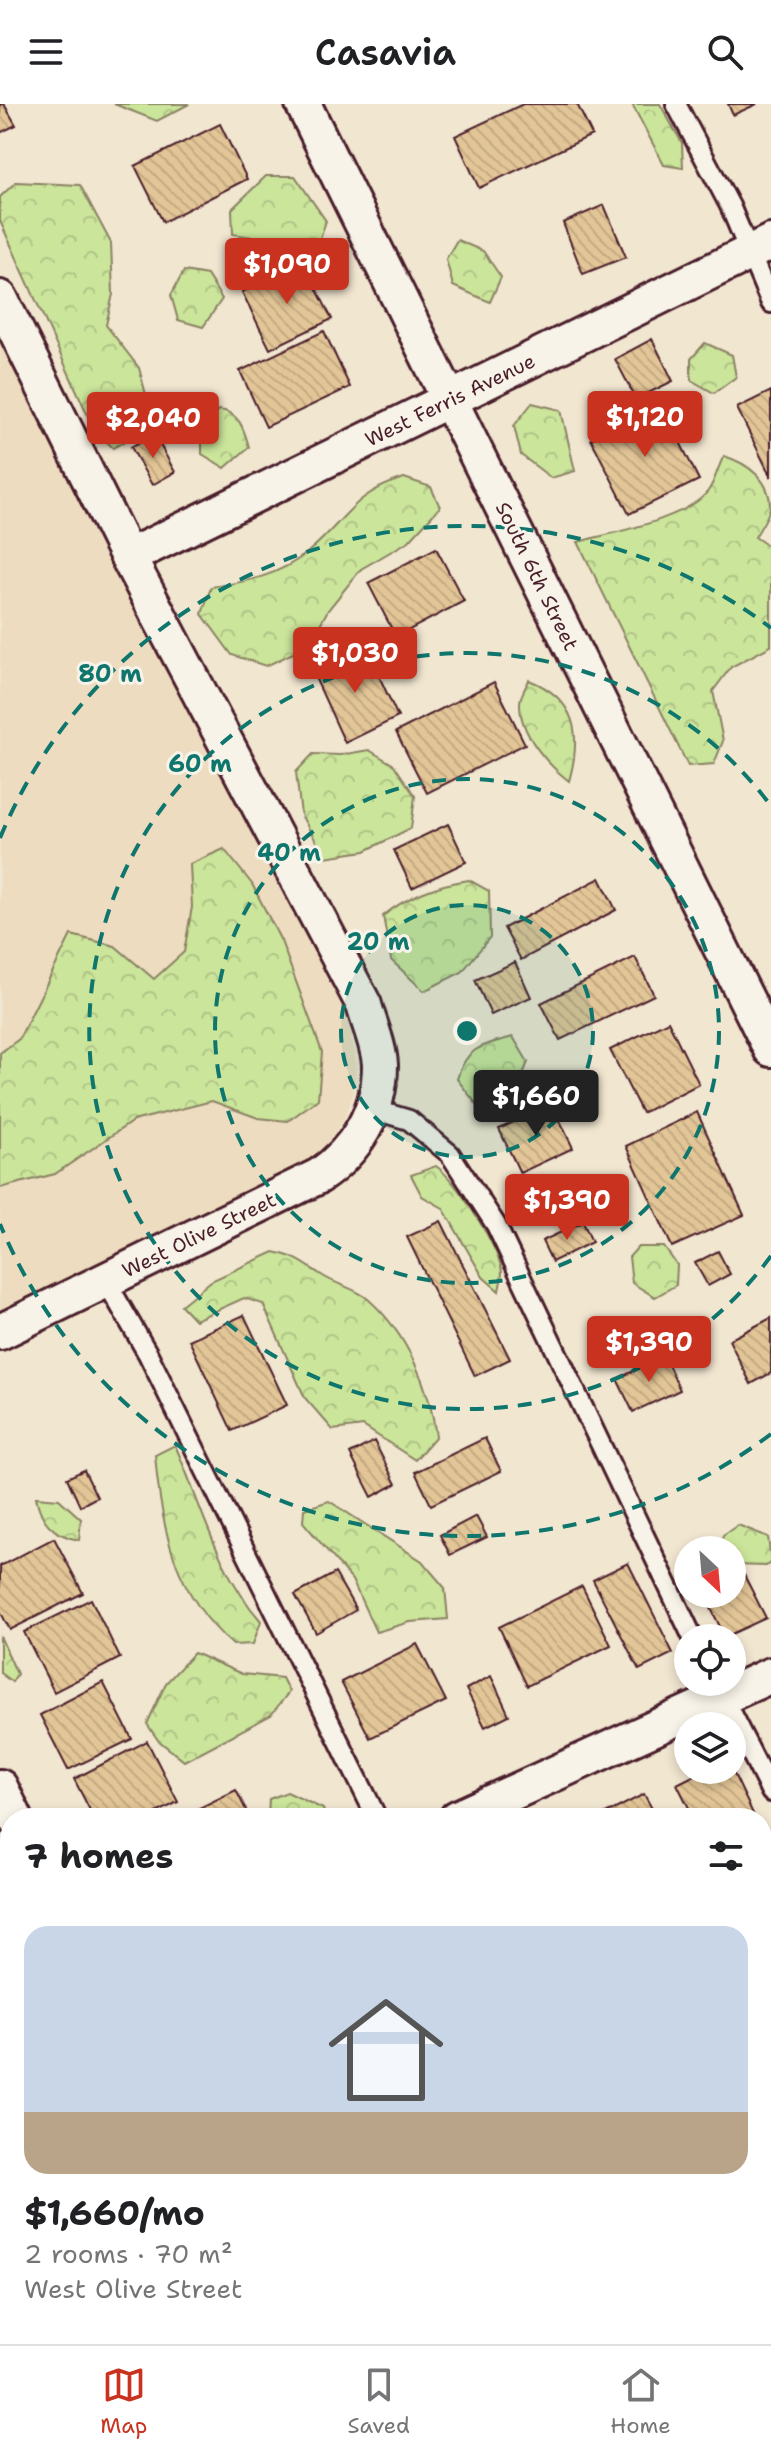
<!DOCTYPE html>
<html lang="en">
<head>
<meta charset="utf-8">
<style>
  body { margin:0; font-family:"Shantell Sans",sans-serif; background:#f6f6f6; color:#202124; height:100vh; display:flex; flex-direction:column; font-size:30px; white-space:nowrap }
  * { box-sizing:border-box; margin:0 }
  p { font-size:26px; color:#757577 }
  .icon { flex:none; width:44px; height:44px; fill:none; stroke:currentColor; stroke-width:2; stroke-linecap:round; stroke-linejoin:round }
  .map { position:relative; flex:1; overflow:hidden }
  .panel { position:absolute; left:0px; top:1704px; width:772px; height:536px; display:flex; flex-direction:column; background:#fff; border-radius:32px 32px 0 0; box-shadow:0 4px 12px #0003 }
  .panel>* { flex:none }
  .needle { width:52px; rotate:154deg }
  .tools { position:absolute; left:674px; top:1432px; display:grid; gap:16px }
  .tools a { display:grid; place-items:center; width:72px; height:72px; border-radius:50%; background:#fff; box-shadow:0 4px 12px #0003; font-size:40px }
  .price { position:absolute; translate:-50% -68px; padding:0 18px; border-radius:8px; background:#c8321e; color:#fff; font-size:26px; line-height:52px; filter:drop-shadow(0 2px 4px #0008) }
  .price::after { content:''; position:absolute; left:50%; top:48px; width:24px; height:18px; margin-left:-12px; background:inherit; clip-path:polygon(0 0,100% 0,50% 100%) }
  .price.selected { background:#222; color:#fff }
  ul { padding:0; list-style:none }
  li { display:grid; align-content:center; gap:16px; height:424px; padding:0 24px }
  li span { display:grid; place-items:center; height:248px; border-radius:24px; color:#555 }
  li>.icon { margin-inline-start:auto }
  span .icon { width:144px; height:144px; fill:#fffc; stroke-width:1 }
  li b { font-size:34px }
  h2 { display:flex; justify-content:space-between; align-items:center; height:96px; padding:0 24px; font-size:34px }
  header { display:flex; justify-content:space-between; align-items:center; height:104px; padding:0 24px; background:#fff; font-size:36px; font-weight:600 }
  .tab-bar { display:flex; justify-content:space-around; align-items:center; height:112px; border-top:2px solid #e0e0e0; background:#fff; font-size:22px; color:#757577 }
  .tab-bar a { display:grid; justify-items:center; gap:4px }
  .tab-bar .selected { color:#c8321e }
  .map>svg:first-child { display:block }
</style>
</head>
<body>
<header><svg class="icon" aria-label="menu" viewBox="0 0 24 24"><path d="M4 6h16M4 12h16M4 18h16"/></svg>Casavia<svg class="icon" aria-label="search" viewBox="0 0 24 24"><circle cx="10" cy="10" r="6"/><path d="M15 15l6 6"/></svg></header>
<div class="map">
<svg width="771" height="2240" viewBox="0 0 771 2240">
  <defs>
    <pattern id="forest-crowns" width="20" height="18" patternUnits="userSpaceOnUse" patternTransform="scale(2)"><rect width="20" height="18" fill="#cbe59b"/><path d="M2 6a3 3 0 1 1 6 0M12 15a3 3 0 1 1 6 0" fill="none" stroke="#b0c486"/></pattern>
    <pattern id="building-back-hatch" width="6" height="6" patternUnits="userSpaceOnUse" patternTransform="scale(2)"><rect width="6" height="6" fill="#e3c697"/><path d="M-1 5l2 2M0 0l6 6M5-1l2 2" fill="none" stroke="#c4aa82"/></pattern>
  </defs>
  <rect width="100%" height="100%" fill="#f1e6d0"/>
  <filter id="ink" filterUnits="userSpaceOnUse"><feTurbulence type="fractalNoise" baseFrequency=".0125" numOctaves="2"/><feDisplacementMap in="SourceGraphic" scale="16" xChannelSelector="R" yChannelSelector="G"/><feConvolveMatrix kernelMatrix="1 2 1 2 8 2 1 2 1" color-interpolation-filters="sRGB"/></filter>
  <g filter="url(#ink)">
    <polygon fill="#eddcbf" points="0,231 346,901 356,963 353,991 344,1015 324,1044 300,1063 0,1205"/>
    <g fill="url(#forest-crowns)" stroke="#8a8263" stroke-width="2">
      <polygon points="114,0 189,0 157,17"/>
      <polygon points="632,0 660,0 682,39 683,64 664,61"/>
      <polygon points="266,72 295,72 326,117 317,143 233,130 232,105"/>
      <polygon points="16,78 80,81 111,139 113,190 106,221 139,264 150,306 137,330 113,344 94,325 0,117 0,93"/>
      <polygon points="457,136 483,147 501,173 490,198 453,182 446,155"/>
      <polygon points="184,167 207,171 222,195 203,223 178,216 171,191"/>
      <polygon points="705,239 732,251 736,273 714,289 691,276 691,255"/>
      <polygon points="532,299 561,306 575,367 551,374 521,351 514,322"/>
      <path d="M 218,306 C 239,307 244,325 249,343 L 225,364 L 202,350 L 202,324 Z"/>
      <path d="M 724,352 C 747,359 771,376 770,403 C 769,412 760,424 755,433 L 771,444 L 771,542 L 731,563 L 713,587 L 723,637 L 714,660 L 688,662 L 578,438 C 611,429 687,415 708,387 C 715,378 718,362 724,352 Z"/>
      <path d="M 404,374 L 431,383 L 440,403 L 409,437 L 361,465 L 328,506 L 308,542 L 266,562 L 232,551 L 202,510 L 211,483 C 246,478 279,472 308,448 C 347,416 350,391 404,374 Z"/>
      <path d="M 529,576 C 577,595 582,631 569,677 C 547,660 519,629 520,599 C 520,591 526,583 529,576 Z"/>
      <polygon points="369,646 394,661 415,692 411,724 365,747 325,753 301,711 296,668 313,650 340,651"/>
      <polygon points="224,745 252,780 281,837 322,948 318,995 288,1017 258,1014 212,997 133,1017 55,1070 0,1084 0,949 19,935 71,831 115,842 154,875 184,848 192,803 190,760"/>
      <path d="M 469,776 L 489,787 L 490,833 L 462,868 L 424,887 L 391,856 L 383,812 C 407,792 439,780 469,776 Z"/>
      <path d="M 513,933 L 528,958 L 515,990 L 478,1002 L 457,975 C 466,943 483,941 513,933 Z"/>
      <path d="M 436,1062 C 456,1076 499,1143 502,1168 C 502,1174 500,1181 499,1187 L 483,1173 L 443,1104 L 422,1092 L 411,1071 Z"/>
      <polygon points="638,1143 664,1143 677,1161 676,1181 655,1193 632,1179 629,1153"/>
      <path d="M 274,1148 C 300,1154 302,1159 323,1172 C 337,1181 355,1184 368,1195 C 406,1228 430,1283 436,1332 L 415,1356 L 363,1322 L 333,1326 L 305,1294 L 263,1200 L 244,1194 L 195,1216 L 181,1201 L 211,1177 Z"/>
      <path d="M 175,1341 C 201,1400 217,1467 261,1517 L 253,1540 L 233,1541 C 175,1491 161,1425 155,1351 Z"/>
      <path d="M 36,1393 L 59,1395 L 81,1415 L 79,1436 C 53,1431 41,1418 36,1393 Z"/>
      <polygon points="329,1397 422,1457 445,1484 448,1515 410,1518 376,1528 352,1476 303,1418 304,1405"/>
      <polygon points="738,1421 768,1433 771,1458 766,1462 734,1461 732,1446 719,1446 723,1431"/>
      <polygon points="0,1532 17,1570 12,1578 0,1569"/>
      <polygon points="194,1549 242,1570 282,1574 289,1588 271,1611 184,1657 158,1636 147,1620 166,1579"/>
      <polygon points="287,1688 323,1705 326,1714 268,1714 269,1695"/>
      <polygon points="771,1850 771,1893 762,1882 763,1855"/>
      <polygon points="762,2016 771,2046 771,2128 762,2124"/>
      <polygon points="197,2230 231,2230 233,2240 202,2240"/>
      <polygon points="675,2230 727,2230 727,2240 676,2240"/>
    </g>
    <g fill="url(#building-back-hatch)" stroke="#4a1f2b" stroke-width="2">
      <polygon points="0,0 4,0 16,21 0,29"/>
      <polygon points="523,0 577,0 592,31 479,84 455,32"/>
      <polygon points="728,0 757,0 733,11"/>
      <polygon points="220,20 247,75 163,118 135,62"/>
      <polygon points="604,101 626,153 583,170 563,119"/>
      <polygon points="303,158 332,215 270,245 242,188"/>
      <polygon points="324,227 350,283 266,323 240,267"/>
      <polygon points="652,235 673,277 636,295 615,255"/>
      <polygon points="771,287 771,373 737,304"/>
      <polygon points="661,300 699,376 629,410 591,335"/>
      <polygon points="154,330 175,368 152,381 131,343"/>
      <polygon points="436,444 464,497 396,533 368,479"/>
      <polygon points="366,544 398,613 345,639 313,569"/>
      <polygon points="494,578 525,640 427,689 396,628"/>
      <polygon points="448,720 466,758 412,784 394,746"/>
      <polygon points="600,774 616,806 521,856 504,824"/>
      <polygon points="635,853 654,891 560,936 541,899"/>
      <polygon points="515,858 531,893 491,911 475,876"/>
      <polygon points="668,917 699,980 642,1009 610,946"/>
      <polygon points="552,1000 573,1044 520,1069 499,1025"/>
      <polygon points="697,1008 744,1111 672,1143 626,1042"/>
      <polygon points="441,1117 510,1255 475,1272 407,1133"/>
      <polygon points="583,1118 592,1138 552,1158 542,1137"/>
      <polygon points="718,1147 730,1170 708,1182 695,1159"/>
      <polygon points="244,1211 287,1301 232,1327 189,1236"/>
      <polygon points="771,1214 771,1269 751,1280 729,1236"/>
      <polygon points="664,1252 680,1286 633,1308 617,1275"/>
      <polygon points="485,1334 501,1367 431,1401 415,1368"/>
      <polygon points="374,1337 396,1380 372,1393 350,1350"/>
      <polygon points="84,1366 97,1393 80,1402 67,1374"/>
      <polygon points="476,1412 487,1433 450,1451 440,1431"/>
      <polygon points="54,1434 83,1489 10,1526 0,1507 0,1462"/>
      <polygon points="628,1459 673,1549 639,1566 593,1476"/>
      <polygon points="335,1469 356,1506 316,1529 295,1491"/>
      <polygon points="743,1469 766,1514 725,1533 704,1490 732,1490 732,1474"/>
      <polygon points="582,1482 611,1541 527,1582 499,1523"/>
      <polygon points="91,1495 120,1554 54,1588 24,1528"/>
      <polygon points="417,1540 446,1597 370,1634 341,1578"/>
      <polygon points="491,1572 509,1611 485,1623 466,1585"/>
      <polygon points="103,1578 132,1635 68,1666 40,1611"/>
      <polygon points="147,1637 178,1698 147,1714 94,1714 74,1675"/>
      <polygon points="705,1666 732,1666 755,1714 694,1714 677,1680"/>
      <polygon points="236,1686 250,1714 189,1714 187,1710"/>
      <polygon points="644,1690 657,1714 598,1714"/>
      <polygon points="771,1923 771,1993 766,1995 762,1988 762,1927"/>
      <polygon points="10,2077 10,2142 0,2147 0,2082"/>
      <polygon points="10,2162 10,2193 3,2196 0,2166"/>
      <polygon points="521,2230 597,2230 603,2240 503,2240"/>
    </g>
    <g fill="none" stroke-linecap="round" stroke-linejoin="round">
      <defs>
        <g id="lane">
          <polyline points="676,0 730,102 771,199"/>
          <polyline points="372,1005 409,1016 450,1050 496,1121 693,1534"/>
          <polyline points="106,1177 148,1250 377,1714"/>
          <polyline points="720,1588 771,1688"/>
          <polyline points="636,2230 641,2240"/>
        </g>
        <g id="street">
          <polyline points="303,0 771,945"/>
          <path d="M 0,194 L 128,453 L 364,901 C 369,920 379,941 380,961 C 380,1008 356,1047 319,1072 L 0,1228"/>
          <polyline points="128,453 771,138"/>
          <polyline points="0,1683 15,1714"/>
          <polyline points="457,1714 771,1571"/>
          <polyline points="0,1939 10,1934"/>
          <polyline points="268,2230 273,2240"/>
        </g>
      </defs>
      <use href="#lane" stroke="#4a1f2b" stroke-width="24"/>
      <use href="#street" stroke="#4a1f2b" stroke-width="40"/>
      <use href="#lane" stroke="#f7f3e8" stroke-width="18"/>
      <use href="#street" stroke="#f7f3e8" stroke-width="34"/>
    </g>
  </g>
  <circle cx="467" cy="927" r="126" fill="#0f766e" fill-opacity=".12"/>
  <g fill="none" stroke="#0f766e" stroke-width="4" stroke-dasharray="14 10">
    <circle cx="467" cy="927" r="126"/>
    <circle cx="467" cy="927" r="252"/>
    <path d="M771 1152A378 378 0 1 1 771 702"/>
    <path d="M771 1330A505 505 0 0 1 0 1120M0 734A505 505 0 0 1 771 524"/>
  </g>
  <g text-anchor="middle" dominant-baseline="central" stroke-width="6" stroke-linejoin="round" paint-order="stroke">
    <g font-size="20" fill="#4a1f2b" stroke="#f7f3e8">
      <text transform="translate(450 296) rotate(-26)">West Ferris Avenue</text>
      <text transform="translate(537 472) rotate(64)">South 6th Street</text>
      <text transform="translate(199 1131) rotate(-26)">West Olive Street</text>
    </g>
  </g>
  <circle cx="467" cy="927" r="12" fill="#0f766e" stroke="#f7f3e8" stroke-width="4"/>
  <g font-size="24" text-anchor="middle" font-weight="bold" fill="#0f766e" stroke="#f7f3e8" stroke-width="6" stroke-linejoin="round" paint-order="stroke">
    <text x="110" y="578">80 m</text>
    <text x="200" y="668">60 m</text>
    <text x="289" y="757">40 m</text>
    <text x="378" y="846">20 m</text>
  </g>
</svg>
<div class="tools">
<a><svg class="needle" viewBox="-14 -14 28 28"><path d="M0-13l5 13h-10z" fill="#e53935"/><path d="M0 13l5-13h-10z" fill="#757577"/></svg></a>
<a><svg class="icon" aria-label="locate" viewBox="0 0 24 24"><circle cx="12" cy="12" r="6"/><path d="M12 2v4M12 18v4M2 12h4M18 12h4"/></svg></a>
<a><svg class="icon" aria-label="layers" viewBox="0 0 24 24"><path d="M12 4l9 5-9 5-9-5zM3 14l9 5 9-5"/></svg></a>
</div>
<b class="price" style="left:287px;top:202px">$1,090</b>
<b class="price" style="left:645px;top:355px">$1,120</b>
<b class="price" style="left:153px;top:356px">$2,040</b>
<b class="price" style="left:355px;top:591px">$1,030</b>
<b class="price selected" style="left:536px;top:1034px">$1,660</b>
<b class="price" style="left:567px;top:1138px">$1,390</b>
<b class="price" style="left:649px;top:1280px">$1,390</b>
<section class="panel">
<h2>7 homes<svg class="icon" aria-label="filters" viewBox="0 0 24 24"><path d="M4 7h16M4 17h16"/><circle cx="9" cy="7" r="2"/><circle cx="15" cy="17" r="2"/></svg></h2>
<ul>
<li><span style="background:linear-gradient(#c9d6e8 75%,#b9a48a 0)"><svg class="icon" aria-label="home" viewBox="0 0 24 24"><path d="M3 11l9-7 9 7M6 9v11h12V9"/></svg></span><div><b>$1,660/mo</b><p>2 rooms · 70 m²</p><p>West Olive Street</p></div></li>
</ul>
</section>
</div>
<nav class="tab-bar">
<a class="selected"><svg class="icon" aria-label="map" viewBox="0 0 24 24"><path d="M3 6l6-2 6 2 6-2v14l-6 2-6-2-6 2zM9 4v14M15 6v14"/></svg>Map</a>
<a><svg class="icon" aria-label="saved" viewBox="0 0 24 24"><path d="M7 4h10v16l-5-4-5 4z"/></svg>Saved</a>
<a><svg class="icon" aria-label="home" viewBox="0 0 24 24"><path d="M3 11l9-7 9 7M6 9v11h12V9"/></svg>Home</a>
</nav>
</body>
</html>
